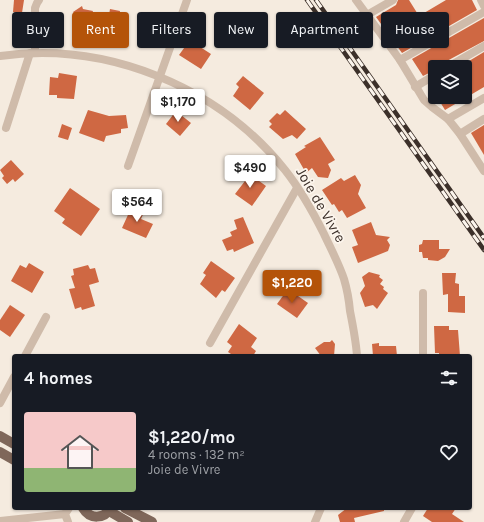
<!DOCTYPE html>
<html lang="en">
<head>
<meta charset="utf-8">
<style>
  body { margin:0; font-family:Karla,sans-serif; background:#242831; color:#f1f3f6; height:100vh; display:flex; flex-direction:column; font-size:15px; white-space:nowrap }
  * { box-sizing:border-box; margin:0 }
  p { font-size:13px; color:#9ea1a6 }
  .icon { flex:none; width:22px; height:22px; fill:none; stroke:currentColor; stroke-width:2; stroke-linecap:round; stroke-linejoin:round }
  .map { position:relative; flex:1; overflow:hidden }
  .side { position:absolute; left:12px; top:354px; width:460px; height:156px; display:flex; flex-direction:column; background:#171b24; border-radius:4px; box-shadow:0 1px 3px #0004 }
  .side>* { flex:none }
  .hud { position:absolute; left:12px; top:12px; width:460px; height:36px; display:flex; gap:8px }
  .controls { position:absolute; left:428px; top:60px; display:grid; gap:8px }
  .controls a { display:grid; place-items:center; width:44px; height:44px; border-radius:4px; background:#171b24; box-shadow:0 1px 3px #0004; font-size:20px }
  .price { position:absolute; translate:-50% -34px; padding:0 9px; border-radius:4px; background:#fff; color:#222; font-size:13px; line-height:26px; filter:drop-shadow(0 1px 2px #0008) }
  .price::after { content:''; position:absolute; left:50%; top:24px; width:12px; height:9px; margin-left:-6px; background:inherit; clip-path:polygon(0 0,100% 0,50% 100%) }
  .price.on { background:#b45309; color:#fff }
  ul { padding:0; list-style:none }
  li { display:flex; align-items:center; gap:12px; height:100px; padding:0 12px }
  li+li { border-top:1px solid #363941 }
  li span { display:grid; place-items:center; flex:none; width:112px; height:80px; border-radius:4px; color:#555 }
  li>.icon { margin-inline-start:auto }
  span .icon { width:48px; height:48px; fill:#fffc; stroke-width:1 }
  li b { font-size:17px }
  h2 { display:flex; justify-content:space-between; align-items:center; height:48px; padding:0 12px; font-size:17px }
  .tag { padding:0 14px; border-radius:4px; background:#171b24; box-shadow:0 1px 3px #0004; font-size:14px; line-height:36px }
  .tag.on { background:#b45309; color:#fff }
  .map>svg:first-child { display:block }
</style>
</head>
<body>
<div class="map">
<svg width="484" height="522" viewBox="0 0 484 522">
  <rect width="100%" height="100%" fill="#f5ebdf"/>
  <g fill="#cf6843">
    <polygon points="14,0 24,0 22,13 13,12"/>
    <polygon points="398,0 409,0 419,16 446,0 472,0 477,10 402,53 376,17 396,5"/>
    <polygon points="82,6 83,9 93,11 91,17 107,21 102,44 79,39 80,35 76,30 79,26 74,18 76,16 73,12"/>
    <polygon points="110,9 120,11 118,23 108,21"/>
    <polygon points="484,18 484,41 445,62 443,67 435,67 435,70 423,76 412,59"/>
    <polygon points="194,43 211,54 201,69 179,55 187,44 191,47"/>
    <polygon points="484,52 484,87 445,110 437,97 465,97 465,67 459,67"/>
    <polygon points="59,73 77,76 74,99 57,98 57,95 49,95 50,77 58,78"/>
    <polygon points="243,76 264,93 250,110 233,96 239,87 236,84"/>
    <polygon points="435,81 435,93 430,85"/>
    <polygon points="88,110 109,116 126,115 128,128 121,129 121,133 106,136 104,142 79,133"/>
    <polygon points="285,110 306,129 297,139 292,135 283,139 269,127 272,124 269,121 277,113 280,115"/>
    <polygon points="176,111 191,123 180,136 166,124"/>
    <polygon points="62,124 72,128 68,140 58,137"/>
    <polygon points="484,125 484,155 471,133"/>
    <polygon points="320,137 335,160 328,164 331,170 328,178 318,177 312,168 306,173 295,154 306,147 304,146"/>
    <polygon points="11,160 24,174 15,182 13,179 7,184 2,178 4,176 0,170"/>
    <polygon points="244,170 266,186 252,206 235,194 245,181 240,177"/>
    <polygon points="355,175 361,185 358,194 366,208 347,218 342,210 339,212 334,204 332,205 322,190 341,178 344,181"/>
    <polygon points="70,188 100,209 81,236 62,223 65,219 54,211"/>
    <polygon points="132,206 144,212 141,219 153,224 146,238 122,228"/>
    <polygon points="243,217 254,243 234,252 233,249 227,251 222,240 232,236 230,232 237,229 234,220"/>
    <polygon points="371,222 376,235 390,237 387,240 390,245 388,251 358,263 352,247 358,245 352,230"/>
    <polygon points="423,240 439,240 439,249 450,249 445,257 438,261 428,260 428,258 423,258 422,252 419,252 419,245 422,244"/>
    <polygon points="211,261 235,278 225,292 222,290 216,298 200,284 206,275 203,273"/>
    <polygon points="29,263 44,272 32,293 11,281 20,265 26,268"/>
    <polygon points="88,265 90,269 95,268 99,282 89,285 95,306 82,310 81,307 75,309 69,289 75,288 71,276 74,275 73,269"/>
    <polygon points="369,272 380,275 379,277 383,280 380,284 384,287 383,289 388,293 377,309 373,305 365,307 360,293 365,286 362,277"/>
    <polygon points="442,273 456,273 455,283 459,284 459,296 465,296 465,313 448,312 448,294 443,295"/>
    <polygon points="288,289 308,303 297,318 277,304"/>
    <polygon points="10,305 25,315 10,337 0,330 0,320"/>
    <polygon points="239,324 257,338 251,347 256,351 253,356 234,356 228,352 232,346 227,342"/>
    <polygon points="434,326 449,326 449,330 458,330 460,356 439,356 439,353 435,353"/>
    <polygon points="332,340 335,344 334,356 321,356 315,348 324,342 330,342"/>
    <polygon points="379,343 379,346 396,346 397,356 373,356 372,344"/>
    <polygon points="347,508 384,508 384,511 354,518 355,522 340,522 338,515"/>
    <polygon points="428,508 456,508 452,514 464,522 432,522 423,516"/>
  </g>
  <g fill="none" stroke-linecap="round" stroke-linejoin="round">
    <g stroke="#cfbbaa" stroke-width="8">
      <polyline points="356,0 400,60 424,100 432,107 448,119 460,134 484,171"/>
      <polyline points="481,0 484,6"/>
      <polyline points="367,15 393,0"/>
      <polyline points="35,53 35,8 37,3 39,0"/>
      <path d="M 0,56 C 106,41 218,86 285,170 C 300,189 313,212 324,234 C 331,249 339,264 344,279 C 347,289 349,300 350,311 C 353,326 356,341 357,356"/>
      <polyline points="400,60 484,12"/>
      <polyline points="448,67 484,46"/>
      <polyline points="415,87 435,75"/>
      <polyline points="448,119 484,98"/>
      <polyline points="6,128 30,53"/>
      <polyline points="460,134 484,119"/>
      <polyline points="128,166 187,0"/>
      <polyline points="423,293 423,356"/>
      <polyline points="210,343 297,188"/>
      <polyline points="25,356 46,317"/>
      <polyline points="0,403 14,377"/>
      <polyline points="0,521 65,514"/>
      <polyline points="68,522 65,514 69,508"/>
      <polyline points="315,522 321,508"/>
      <polyline points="404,522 412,508"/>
    </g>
    <g stroke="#7f675a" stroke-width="10">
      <polyline points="0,436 14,444"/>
      <polyline points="0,452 14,460"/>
      <path d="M 83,508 C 90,520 104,519 111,508"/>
      <polyline points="125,508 152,522"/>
      <polyline points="109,511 128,522"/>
    </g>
    <defs>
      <g id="rail">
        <polyline points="307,0 484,250"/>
        <polyline points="316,0 484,238"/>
      </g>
    </defs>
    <use href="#rail" stroke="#3c302a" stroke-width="4.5"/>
    <use href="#rail" stroke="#fcf5ed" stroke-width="3" stroke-dasharray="9" stroke-linecap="butt"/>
  </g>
  <g text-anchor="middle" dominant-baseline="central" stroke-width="3.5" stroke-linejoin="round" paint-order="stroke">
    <g font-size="15" fill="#3c302a" stroke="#fcf5ed">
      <text transform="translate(321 205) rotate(60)">Joie de Vivre</text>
    </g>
  </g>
</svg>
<div class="controls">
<a><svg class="icon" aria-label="layers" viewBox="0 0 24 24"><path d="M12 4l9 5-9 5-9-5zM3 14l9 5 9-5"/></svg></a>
</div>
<b class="price" style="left:178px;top:123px">$1,170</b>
<b class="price" style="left:250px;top:189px">$490</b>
<b class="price" style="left:137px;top:223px">$564</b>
<b class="price on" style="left:292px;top:304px">$1,220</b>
<div class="hud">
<a class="tag">Buy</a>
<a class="tag on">Rent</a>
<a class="tag">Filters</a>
<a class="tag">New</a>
<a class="tag">Apartment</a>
<a class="tag">House</a>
</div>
<section class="side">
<h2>4 homes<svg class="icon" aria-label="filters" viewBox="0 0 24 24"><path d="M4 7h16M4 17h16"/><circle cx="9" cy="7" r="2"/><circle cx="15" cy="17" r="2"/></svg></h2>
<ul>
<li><span style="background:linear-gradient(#f6c9c9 70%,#8fb573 0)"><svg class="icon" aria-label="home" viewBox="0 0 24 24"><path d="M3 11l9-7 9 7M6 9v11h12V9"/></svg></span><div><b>$1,220/mo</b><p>4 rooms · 132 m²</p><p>Joie de Vivre</p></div><svg class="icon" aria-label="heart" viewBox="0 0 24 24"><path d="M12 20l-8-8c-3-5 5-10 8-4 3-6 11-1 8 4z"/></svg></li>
</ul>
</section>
</div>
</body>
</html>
